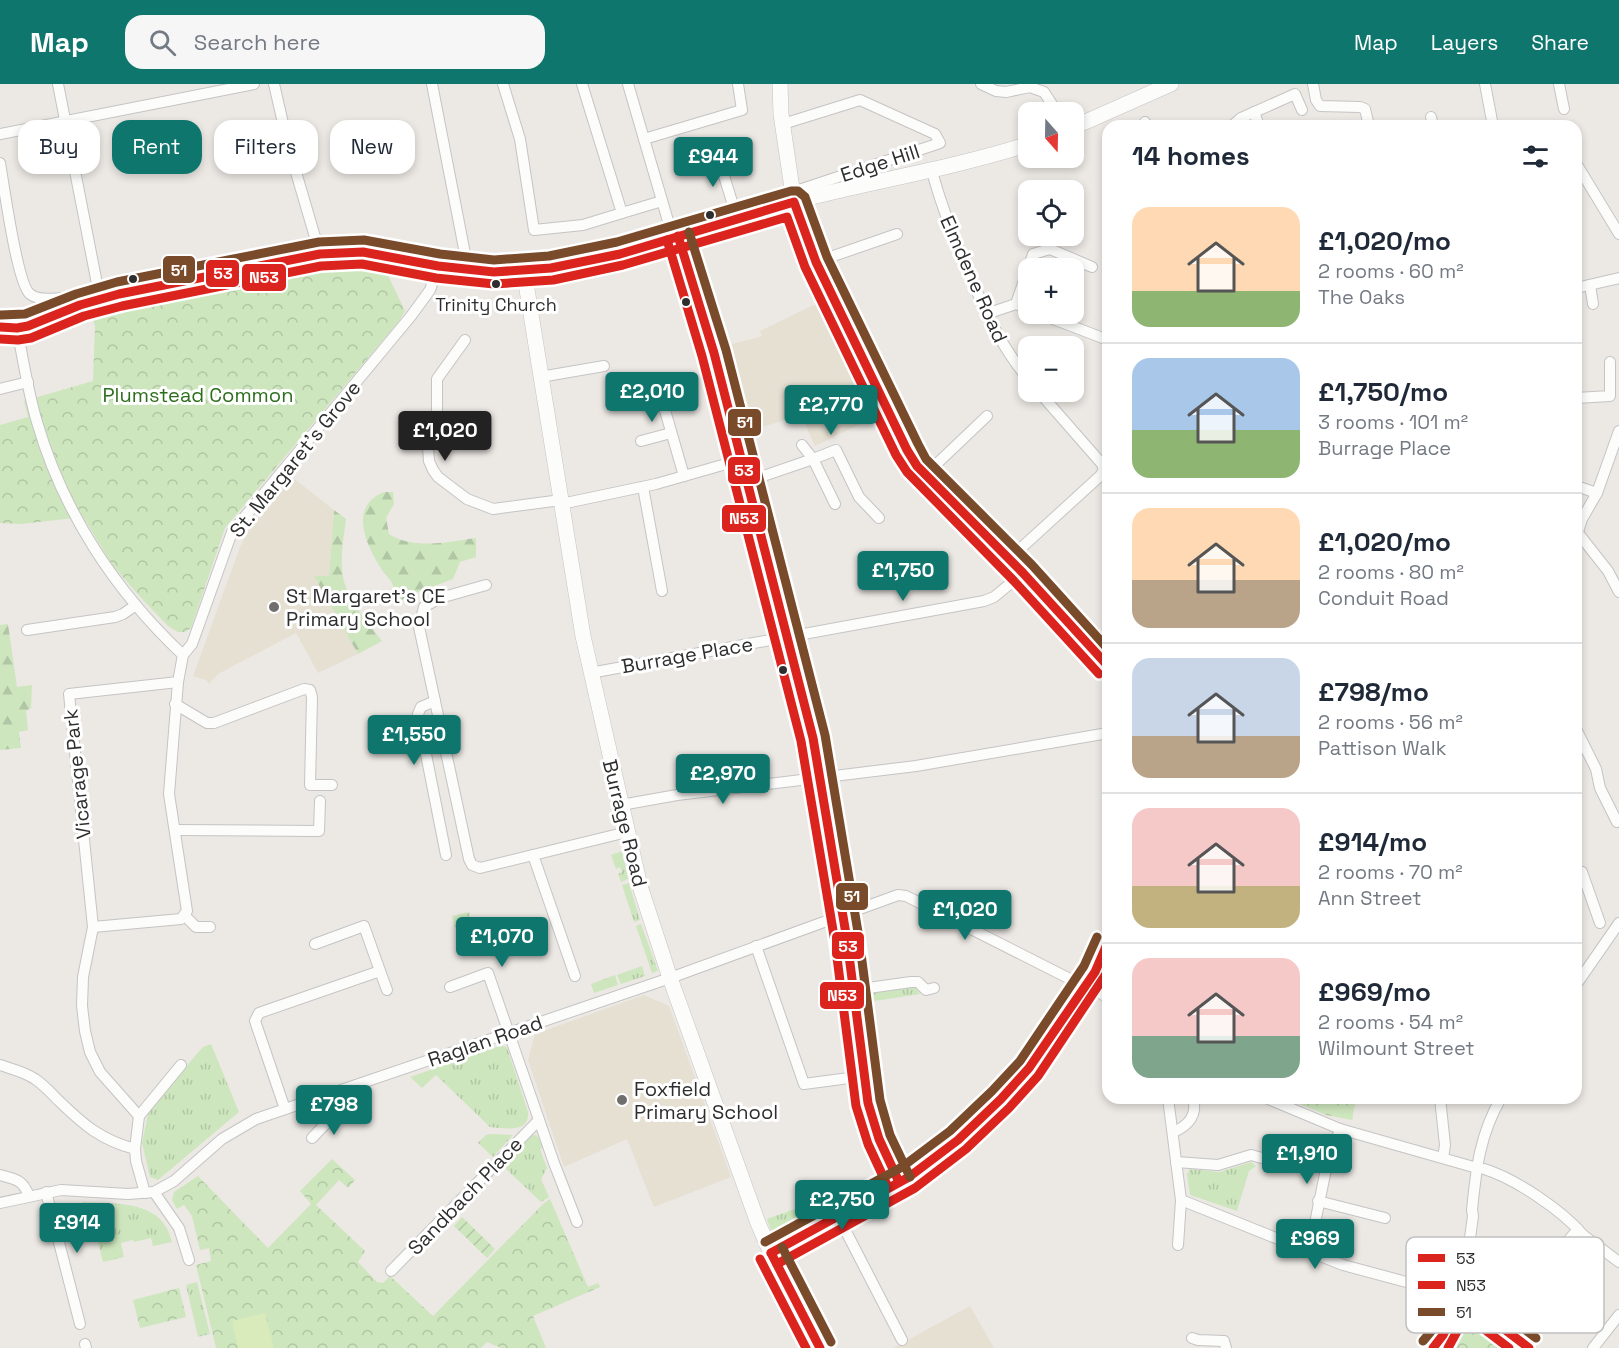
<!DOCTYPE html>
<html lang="en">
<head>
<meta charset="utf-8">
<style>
  body { margin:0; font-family:"Space Grotesk",sans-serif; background:#f6f6f7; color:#1f2937; height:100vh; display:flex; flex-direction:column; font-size:22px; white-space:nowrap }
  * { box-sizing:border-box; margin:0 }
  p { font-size:20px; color:#747a83 }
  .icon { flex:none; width:33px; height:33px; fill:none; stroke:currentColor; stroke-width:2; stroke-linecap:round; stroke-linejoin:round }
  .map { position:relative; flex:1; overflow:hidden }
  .panel { position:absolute; left:1102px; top:36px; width:480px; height:984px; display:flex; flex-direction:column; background:#fff; border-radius:18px; box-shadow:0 3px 9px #0003 }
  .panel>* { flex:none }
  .top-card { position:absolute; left:18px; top:36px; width:570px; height:54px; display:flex; gap:12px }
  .needle { width:39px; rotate:160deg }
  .controls { position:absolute; left:1018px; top:18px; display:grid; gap:12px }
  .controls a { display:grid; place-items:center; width:66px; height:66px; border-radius:12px; background:#fff; box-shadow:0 3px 9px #0003; font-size:30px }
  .price { position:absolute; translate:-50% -51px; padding:0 14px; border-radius:6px; background:#0f766e; color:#fff; font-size:20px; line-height:39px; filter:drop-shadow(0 2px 3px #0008) }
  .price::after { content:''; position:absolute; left:50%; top:36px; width:18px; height:14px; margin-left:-9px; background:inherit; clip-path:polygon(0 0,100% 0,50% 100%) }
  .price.on { background:#222; color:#fff }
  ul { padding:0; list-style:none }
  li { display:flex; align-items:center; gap:18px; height:150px; padding:0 30px }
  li+li { border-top:2px solid #e0e1e3 }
  li span { display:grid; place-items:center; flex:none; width:168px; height:120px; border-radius:18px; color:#555 }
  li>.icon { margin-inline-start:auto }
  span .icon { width:72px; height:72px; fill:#fffc; stroke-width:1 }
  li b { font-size:26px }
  h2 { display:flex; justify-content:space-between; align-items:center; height:72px; padding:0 30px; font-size:26px }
  .pill { padding:0 21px; border-radius:18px; background:#fff; box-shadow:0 3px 9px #0003; font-size:21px; line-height:54px }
  .pill.on { background:#0f766e; color:#fff }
  header { display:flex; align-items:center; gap:36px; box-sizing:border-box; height:84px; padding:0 30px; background:#0f766e; color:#fff }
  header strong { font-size:28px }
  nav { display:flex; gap:33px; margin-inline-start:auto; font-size:21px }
  .search { width:420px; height:54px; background:#f6f6f7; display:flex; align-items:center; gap:15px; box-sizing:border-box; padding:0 21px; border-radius:18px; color:#747a83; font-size:22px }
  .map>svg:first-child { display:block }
</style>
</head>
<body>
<header>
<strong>Map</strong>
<div class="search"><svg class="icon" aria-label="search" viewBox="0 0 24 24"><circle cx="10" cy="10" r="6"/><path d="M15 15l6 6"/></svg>Search here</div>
<nav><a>Map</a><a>Layers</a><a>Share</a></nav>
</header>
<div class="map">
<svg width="1619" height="1264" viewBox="0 0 1619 1264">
  <defs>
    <pattern id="grass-tufts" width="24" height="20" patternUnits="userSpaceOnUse" patternTransform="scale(1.5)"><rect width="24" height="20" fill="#cee6be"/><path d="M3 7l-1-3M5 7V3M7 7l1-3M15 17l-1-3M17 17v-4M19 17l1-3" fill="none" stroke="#b1c6a4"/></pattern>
    <pattern id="forest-firs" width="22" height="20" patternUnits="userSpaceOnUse" patternTransform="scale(1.5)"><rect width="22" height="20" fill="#cee6be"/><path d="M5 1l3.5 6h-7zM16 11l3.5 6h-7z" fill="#b1c6a4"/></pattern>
    <pattern id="park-crowns" width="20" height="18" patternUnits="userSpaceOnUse" patternTransform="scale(1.5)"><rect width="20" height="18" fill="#cee6be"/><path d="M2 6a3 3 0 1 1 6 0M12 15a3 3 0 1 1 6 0" fill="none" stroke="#b1c6a4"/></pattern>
    <pattern id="garden-furrows" width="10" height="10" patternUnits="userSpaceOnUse" patternTransform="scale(1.5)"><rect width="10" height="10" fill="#cee6be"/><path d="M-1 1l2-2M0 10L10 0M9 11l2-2" fill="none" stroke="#b1c6a4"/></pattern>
  </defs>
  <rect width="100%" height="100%" fill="#ece8e4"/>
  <g fill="#e6e0d3">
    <polygon points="824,216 879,331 815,362 801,331 739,350 718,264 762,252 760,247"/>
    <polygon points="292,393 334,426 329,492 315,493 358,570 318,589 296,549 218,590 209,600 206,596 193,592 240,463 246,451"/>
    <polygon points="644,911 669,922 731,1093 654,1123 627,1055 564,1083 528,976 535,950"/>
    <polygon points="970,1222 994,1264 893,1264"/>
  </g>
  <g fill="url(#grass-tufts)">
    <polygon points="622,767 628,795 621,798 618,790 622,788 620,783 616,785 611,771"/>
    <polygon points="629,799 640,836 634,838 622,801"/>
    <polygon points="641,840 658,887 652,889 636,842"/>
    <polygon points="642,882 645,892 621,900 617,891"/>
    <polygon points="615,891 618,901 594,909 591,900"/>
    <polygon points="915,903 920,910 868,918 863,915 870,911 870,909"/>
    <polygon points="211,960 239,1028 158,1096 150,1093 142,1059 149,1025 203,963"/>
    <path d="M 502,961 L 507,964 L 528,1028 C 530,1050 504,1044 490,1043 L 436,991 L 422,1004 L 410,993 Z"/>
    <polygon points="491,1050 513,1051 493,1073 478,1059 486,1051"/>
    <polygon points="530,1051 536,1051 540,1055 543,1064 540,1065 547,1084 541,1095 549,1113 541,1118 502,1081"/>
    <polygon points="1251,1078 1256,1082 1249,1087 1237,1127 1190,1111 1187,1090 1190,1085 1220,1088"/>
    <polygon points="831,1112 836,1123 774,1155 767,1135"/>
    <path d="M 84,1118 C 118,1120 163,1116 172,1158 L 153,1162 L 151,1154 L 134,1158 L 133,1156 L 121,1159 L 124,1173 L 103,1178 L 93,1139 L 88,1139 L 86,1133 L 65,1138 Z"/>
    <polygon points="197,1198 210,1250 198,1253 186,1201"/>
  </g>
  <g fill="url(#forest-firs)">
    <path d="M 384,408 L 393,408 L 394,420 L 386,434 L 389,450 C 414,466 448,458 476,454 L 476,473 L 460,478 L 453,495 C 434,503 413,507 396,520 C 392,513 395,508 393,502 C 392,496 385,491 382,486 C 367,463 347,423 384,408 Z"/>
    <path d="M 334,426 L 346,435 C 344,451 341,467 342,483 C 342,511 366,536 382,557 L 358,570 L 314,492 L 329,492 Z"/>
    <polygon points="8,540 17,603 32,601 31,624 26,627 28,646 19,648 21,664 0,666 0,541"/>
  </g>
  <g fill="url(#park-crowns)">
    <path d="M 354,177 L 384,183 L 405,227 L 399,237 L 225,444 L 191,544 L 185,548 L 178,548 L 168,542 L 144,517 L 113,482 L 83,433 L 21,440 L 0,439 L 0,341 L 28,333 L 24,317 L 93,297 L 95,242 L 91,230 C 123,219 156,213 190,205 C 244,193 299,181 354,177 Z"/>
    <polygon points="469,828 473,856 460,859 452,832"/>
    <polygon points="1286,1014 1356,1014 1352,1036 1326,1031"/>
    <polygon points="332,1075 355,1096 348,1104 339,1096 316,1121 365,1167 358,1178 377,1198 383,1199 390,1192 433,1232 543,1120 550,1115 588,1203 598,1199 600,1203 533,1232 546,1264 501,1264 487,1258 481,1264 216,1264 196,1181 211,1177 209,1164 200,1166 192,1132 184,1121 177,1125 172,1116 174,1108 198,1092 268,1164 311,1120 300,1107"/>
    <polygon points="179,1204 186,1233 140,1244 133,1216"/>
    <polygon points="1471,1240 1478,1243 1504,1264 1453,1264 1464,1244"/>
  </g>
  <polygon fill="url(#garden-furrows)" points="462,1133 495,1165 487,1174 454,1142"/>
  <polygon fill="#d9eabb" points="265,1229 274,1264 238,1264 232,1237"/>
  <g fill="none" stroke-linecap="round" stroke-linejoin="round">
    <defs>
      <g id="street">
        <polyline points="58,0 100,215"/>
        <polyline points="274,0 288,61 320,170"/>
        <polyline points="432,0 468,185"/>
        <polyline points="503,0 520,55 534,146 583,141 622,129"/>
        <polyline points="582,0 622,129 662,117"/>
        <polyline points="628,0 644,55"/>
        <polyline points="981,0 996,7 1006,8 1030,3 1044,8 1057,28"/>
        <polyline points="1313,0 1316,16 1320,22 1360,23 1365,25 1369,42"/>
        <polyline points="1485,0 1493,42"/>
        <polyline points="1559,0 1564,25"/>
        <polyline points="1254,28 1259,42"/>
        <polyline points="1431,33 1433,42"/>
        <polyline points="1145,38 1147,42"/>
        <polyline points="783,40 860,16 935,50 940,59 793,108"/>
        <polyline points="1232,42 1241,34 1295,10 1302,26"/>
        <polyline points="0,50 254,0"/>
        <polyline points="716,66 737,134"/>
        <path d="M 0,79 C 4,101 17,200 30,210 C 41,219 62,212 75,214 L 80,221"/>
        <polyline points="1576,79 1619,150"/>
        <path d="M 932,87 C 941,122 954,154 968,187 C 985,227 1001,263 1029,296"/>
        <polyline points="794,118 816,178 907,366 917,382 1023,489 1108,582"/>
        <polyline points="678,152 714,269 813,654 821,694 847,856 868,1019 879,1055 899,1098"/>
        <polyline points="673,154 644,55 742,26 738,0"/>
        <polyline points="816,178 897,150"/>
        <polyline points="1590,201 1593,220"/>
        <polyline points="1576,204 1619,194"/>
        <polyline points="1016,220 1033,170 1050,165 1092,183"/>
        <polyline points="986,230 1016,220 1029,225"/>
        <polyline points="1040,230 1108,256"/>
        <path d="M 17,244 C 23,276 28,308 37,338 C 63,428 115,507 183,571"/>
        <polyline points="465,256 437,295 437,329 429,350 428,363 429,377 433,386 438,393 467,415 493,425 561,416"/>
        <polyline points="540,293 604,282"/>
        <polyline points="0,305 28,298"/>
        <polyline points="1039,308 1102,380 1104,386 1108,388"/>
        <polyline points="1576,314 1610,312 1610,278"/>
        <polyline points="662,316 684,392"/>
        <polyline points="641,357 671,349"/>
        <polyline points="925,391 987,332"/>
        <polyline points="746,398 813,375 802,361"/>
        <polyline points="1576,402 1597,409"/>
        <polyline points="643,403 662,507"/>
        <polyline points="561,420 656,400 740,376"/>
        <polyline points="835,420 813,375 836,366 859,413 879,434"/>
        <polyline points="1578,449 1608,487 1619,508"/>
        <polyline points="1576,454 1582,435 1597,409 1619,347"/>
        <polyline points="1009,475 1100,392 1104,386"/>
        <polyline points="486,501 440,514 424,523 419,543 469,775 472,781 480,784 627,748"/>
        <polyline points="27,546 115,533 123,530 136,521"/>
        <polyline points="590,589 984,517 994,513 1023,489"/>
        <polyline points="435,617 421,623 418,630 446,771"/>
        <polyline points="175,620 207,639 214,639 304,605 310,606 312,613 310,701 332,701"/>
        <polyline points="1576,645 1596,685 1600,704 1617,738 1619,737"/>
        <polyline points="621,721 677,711 916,682 1108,649"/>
        <polyline points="175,746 319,747 320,717"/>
        <polyline points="533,771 575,892"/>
        <polyline points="1576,789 1582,788 1600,839"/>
        <polyline points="184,831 196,843 210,843"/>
        <polyline points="93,843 181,835 187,827 169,710 178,598 183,571 192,560 232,448 411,232 430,206 438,182"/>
        <polyline points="756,862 804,1000 864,992"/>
        <polyline points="380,887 387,906"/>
        <polyline points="1576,901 1619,839"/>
        <polyline points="450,903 488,889 554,1079 577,1138"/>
        <polyline points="854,906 911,898 918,898 926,906 934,904"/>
        <path d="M 0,981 C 12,985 25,988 35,995 C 44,1001 52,1010 60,1018 C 84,1041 101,1056 135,1065"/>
        <polyline points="1168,1014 1181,1116 1178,1161"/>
        <polyline points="1266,1014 1340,1045 1477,1084"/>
        <polyline points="1440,1014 1445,1061 1443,1074"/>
        <polyline points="285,1025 255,937 259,929 380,887 364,842 315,860"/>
        <polyline points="335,1030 360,1027"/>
        <polyline points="139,1032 100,988 90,968 85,947 82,922 83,893 93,843 69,610 178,598"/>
        <path d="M 1173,1048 C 1188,1042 1198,1031 1193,1014"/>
        <polyline points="312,1054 335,1030"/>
        <polyline points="1176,1078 1218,1081 1251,1071 1280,1079"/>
        <path d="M 1484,1085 C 1514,1094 1562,1126 1583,1151"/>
        <path d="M 0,1091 C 16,1095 23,1096 29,1112"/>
        <polyline points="46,1108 80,1240"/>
        <polyline points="154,1108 179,1144 189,1176"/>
        <polyline points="145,1109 136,1077 135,1065 139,1032 181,981"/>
        <polyline points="1181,1116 1343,1181 1462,1213 1529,1264"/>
        <polyline points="1318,1117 1385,1134"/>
        <polyline points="0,1119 61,1106 128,1110 154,1108 174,1097 222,1055 256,1035 670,894 898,811 906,812 1078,899 1094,905 1108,914"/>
        <polyline points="838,1132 902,1256"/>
        <polyline points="1306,1168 1314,1144 1325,1090 1340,1045"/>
        <polyline points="771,1169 909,1093 958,1056 1001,1015 1029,984 1095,888 1108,858"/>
        <polyline points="391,1187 539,1036"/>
        <polyline points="1505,1232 1578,1145"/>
        <polyline points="1505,1245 1583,1151 1619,1178"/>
        <polyline points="1192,1254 1198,1256 1224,1257 1226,1264"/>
        <polyline points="85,1260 86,1264"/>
        <path d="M 1433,1264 L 1443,1251 L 1462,1213 L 1473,1132 L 1472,1126 C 1476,1085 1480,1050 1501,1014"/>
        <polyline points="1593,1264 1619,1231"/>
      </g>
      <g id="secondary">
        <polyline points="780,0 781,30 794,118"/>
        <polyline points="1074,43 1171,0"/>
        <polyline points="524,187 583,552 640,802 670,894 758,1139 771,1169 820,1264"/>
        <path d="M 0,243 C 32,250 70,223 101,215 C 133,205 167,201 200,194 C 236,187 272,177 309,171 C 382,159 452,192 525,187 C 590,182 649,160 710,141 C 737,133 765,126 792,118 C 871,97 951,85 1029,60"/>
      </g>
    </defs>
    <use href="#street" stroke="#c5c4c5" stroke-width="12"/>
    <use href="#secondary" stroke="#c5c4c5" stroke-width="16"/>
    <use href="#street" stroke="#fcfcfb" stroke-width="10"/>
    <use href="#secondary" stroke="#fcfcfb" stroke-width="15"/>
    <defs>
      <g id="bus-1">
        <polyline points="678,152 714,269 813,654 847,856 868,1019 879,1055 899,1098"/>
        <polyline points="0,243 17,244 28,242 80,221 119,210 320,170 363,168 438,182 494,188 551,184 620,170 794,118 816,178 907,366 917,382 1023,489 1108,582"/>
        <polyline points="771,1169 909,1093 958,1056 1001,1015 1029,984 1095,888 1108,858"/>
        <polyline points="771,1169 820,1264"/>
        <polyline points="1462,1213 1529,1264"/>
        <polyline points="1433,1264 1443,1251 1462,1213"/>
      </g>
      <g id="bus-2">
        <polyline points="667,156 702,272 801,657 835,858 856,1022 868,1060 888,1103"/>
        <polyline points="0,255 18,256 31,254 84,232 122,222 321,182 362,180 436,194 494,200 553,196 623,181 787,133 805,183 896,371 907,388 1014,497 1099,590"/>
        <polyline points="760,1175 806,1264"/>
        <polyline points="777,1180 915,1104 966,1065 1009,1024 1038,992 1108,887"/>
        <polyline points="1455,1223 1509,1264"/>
        <polyline points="1448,1264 1473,1218"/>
      </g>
      <g id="bus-3">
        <polyline points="689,148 726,266 825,651 859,854 880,1016 890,1051 910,1093"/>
        <polyline points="1,231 25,230 76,210 117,198 319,158 364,156 440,170 494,176 549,172 617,158 791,107 798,107 805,113 827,173 918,360 926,375 1032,481 1108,565"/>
        <polyline points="765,1158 902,1083 950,1047 992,1007 1020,977 1084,882 1097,853"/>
        <polyline points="782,1163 831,1258"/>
        <polyline points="1423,1257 1433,1245 1452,1207 1462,1201 1469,1203 1536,1254"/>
      </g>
    </defs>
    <use href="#bus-1" stroke="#fff" stroke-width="14"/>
    <use href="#bus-2" stroke="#fff" stroke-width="14"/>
    <use href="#bus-3" stroke="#fff" stroke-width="14"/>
    <use href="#bus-1" stroke="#dc241f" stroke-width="9"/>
    <use href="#bus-2" stroke="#dc241f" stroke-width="9"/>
    <use href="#bus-3" stroke="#7a4b2a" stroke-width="9"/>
  </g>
  <g fill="#2e2e2e" stroke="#fff" stroke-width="2">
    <circle cx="710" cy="131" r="5"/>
    <circle cx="133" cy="195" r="5"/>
    <circle cx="496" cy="200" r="5"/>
    <circle cx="686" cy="218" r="5"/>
    <circle cx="783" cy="586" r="5"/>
  </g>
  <g fill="#706f6e" stroke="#fff" stroke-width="2">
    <circle cx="274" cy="523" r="6"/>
    <circle cx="622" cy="1016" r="6"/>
  </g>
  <g text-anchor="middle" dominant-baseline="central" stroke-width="6" stroke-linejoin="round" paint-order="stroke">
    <g font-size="18" fill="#2e2e2e" stroke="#fff">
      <text x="496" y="220">Trinity Church</text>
    </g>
    <g font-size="20" fill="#2e2e2e" stroke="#fff">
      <text transform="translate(880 79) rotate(-18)">Edge Hill</text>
      <text transform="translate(974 195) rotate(66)">Elmdene Road</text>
      <text transform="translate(295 375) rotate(-51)">St. Margaret's Grove</text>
      <text transform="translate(687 571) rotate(-10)">Burrage Place</text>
      <text transform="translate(77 690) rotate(-96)">Vicarage Park</text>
      <text transform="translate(625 739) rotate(76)">Burrage Road</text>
      <text transform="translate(485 957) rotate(-19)">Raglan Road</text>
      <text transform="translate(465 1112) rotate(-46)">Sandbach Place</text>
    </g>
    <g font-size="20" fill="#2c6e1b" stroke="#fff">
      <text x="198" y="311">Plumstead Common</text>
    </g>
    <g font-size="20" fill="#2e2e2e" stroke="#fff" text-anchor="start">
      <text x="286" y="512">St Margaret's CE<tspan x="286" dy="23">Primary School</tspan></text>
      <text x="634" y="1005">Foxfield<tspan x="634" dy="23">Primary School</tspan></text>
    </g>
  </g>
  <rect x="1406" y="1153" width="198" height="96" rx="9" fill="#fff" stroke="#c0c0c0" stroke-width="1.5"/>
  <rect x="1418" y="1170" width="27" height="8" fill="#dc241f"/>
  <rect x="1418" y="1197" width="27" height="8" fill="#dc241f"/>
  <rect x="1418" y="1224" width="27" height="8" fill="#7a4b2a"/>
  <g font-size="16" fill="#2e2e2e">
    <text x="1456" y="1180">53</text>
    <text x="1456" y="1207">N53</text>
    <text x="1456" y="1234">51</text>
  </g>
  <g stroke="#fff" stroke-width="2">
    <rect x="162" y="171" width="34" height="29" rx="6" fill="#7a4b2a"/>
    <rect x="205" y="175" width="35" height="29" rx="6" fill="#dc241f"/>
    <rect x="241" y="179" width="46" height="29" rx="6" fill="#dc241f"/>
    <rect x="727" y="324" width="35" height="29" rx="6" fill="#7a4b2a"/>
    <rect x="727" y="372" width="34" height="29" rx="6" fill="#dc241f"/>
    <rect x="721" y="420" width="46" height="29" rx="6" fill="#dc241f"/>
    <rect x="835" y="798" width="34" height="29" rx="6" fill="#7a4b2a"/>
    <rect x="831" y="847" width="34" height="29" rx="6" fill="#dc241f"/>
    <rect x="819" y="897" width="46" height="29" rx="6" fill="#dc241f"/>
  </g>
  <g font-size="16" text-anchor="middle" font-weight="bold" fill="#fff">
    <text x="179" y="192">51</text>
    <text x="223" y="195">53</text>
    <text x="264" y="199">N53</text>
    <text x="745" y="344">51</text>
    <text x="744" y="392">53</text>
    <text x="744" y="440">N53</text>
    <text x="852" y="818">51</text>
    <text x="848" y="868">53</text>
    <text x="842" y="917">N53</text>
  </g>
</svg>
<div class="controls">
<a><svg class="needle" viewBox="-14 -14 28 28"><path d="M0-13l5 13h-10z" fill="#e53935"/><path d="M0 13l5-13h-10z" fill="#747a83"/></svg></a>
<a><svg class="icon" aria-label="locate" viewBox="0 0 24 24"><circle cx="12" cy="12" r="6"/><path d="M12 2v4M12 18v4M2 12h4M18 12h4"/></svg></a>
<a>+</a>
<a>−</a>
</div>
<b class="price" style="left:713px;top:104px">£944</b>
<b class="price" style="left:652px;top:339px">£2,010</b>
<b class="price" style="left:831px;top:352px">£2,770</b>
<b class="price on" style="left:445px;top:378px">£1,020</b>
<b class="price" style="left:903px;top:518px">£1,750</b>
<b class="price" style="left:414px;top:682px">£1,550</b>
<b class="price" style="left:723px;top:721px">£2,970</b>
<b class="price" style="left:965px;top:857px">£1,020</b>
<b class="price" style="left:502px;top:884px">£1,070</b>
<b class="price" style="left:334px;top:1052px">£798</b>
<b class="price" style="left:1307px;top:1101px">£1,910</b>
<b class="price" style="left:842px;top:1147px">£2,750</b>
<b class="price" style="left:77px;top:1170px">£914</b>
<b class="price" style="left:1315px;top:1186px">£969</b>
<div class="top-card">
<a class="pill">Buy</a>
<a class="pill on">Rent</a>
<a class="pill">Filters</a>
<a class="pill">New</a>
</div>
<section class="panel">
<h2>14 homes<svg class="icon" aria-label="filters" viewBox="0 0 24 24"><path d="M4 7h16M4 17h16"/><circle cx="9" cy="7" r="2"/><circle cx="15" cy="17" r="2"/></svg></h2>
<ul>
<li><span style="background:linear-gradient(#ffd9b3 70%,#8fb573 0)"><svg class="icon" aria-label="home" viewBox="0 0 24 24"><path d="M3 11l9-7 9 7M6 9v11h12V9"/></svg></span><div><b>£1,020/mo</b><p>2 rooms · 60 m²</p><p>The Oaks</p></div></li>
<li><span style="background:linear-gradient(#a9c7e8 60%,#8fb573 0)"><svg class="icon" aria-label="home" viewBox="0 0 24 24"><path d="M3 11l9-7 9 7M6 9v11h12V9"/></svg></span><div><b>£1,750/mo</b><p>3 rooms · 101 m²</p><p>Burrage Place</p></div></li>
<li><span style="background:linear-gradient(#ffd9b3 60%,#b9a48a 0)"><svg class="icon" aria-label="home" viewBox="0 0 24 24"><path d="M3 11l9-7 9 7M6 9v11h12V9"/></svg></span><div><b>£1,020/mo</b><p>2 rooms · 80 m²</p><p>Conduit Road</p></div></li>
<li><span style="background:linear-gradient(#c9d6e8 65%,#b9a48a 0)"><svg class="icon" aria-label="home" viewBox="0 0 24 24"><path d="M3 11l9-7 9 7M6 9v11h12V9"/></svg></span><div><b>£798/mo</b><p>2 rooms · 56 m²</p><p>Pattison Walk</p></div></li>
<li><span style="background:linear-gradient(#f6c9c9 65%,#c2b280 0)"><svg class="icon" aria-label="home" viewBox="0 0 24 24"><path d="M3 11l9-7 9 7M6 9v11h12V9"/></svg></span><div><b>£914/mo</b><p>2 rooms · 70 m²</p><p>Ann Street</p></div></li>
<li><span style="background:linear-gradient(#f6c9c9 65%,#7fa58c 0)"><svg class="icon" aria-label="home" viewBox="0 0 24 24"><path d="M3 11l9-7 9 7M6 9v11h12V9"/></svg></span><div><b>£969/mo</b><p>2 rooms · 54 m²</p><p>Wilmount Street</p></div></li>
</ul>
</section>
</div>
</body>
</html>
